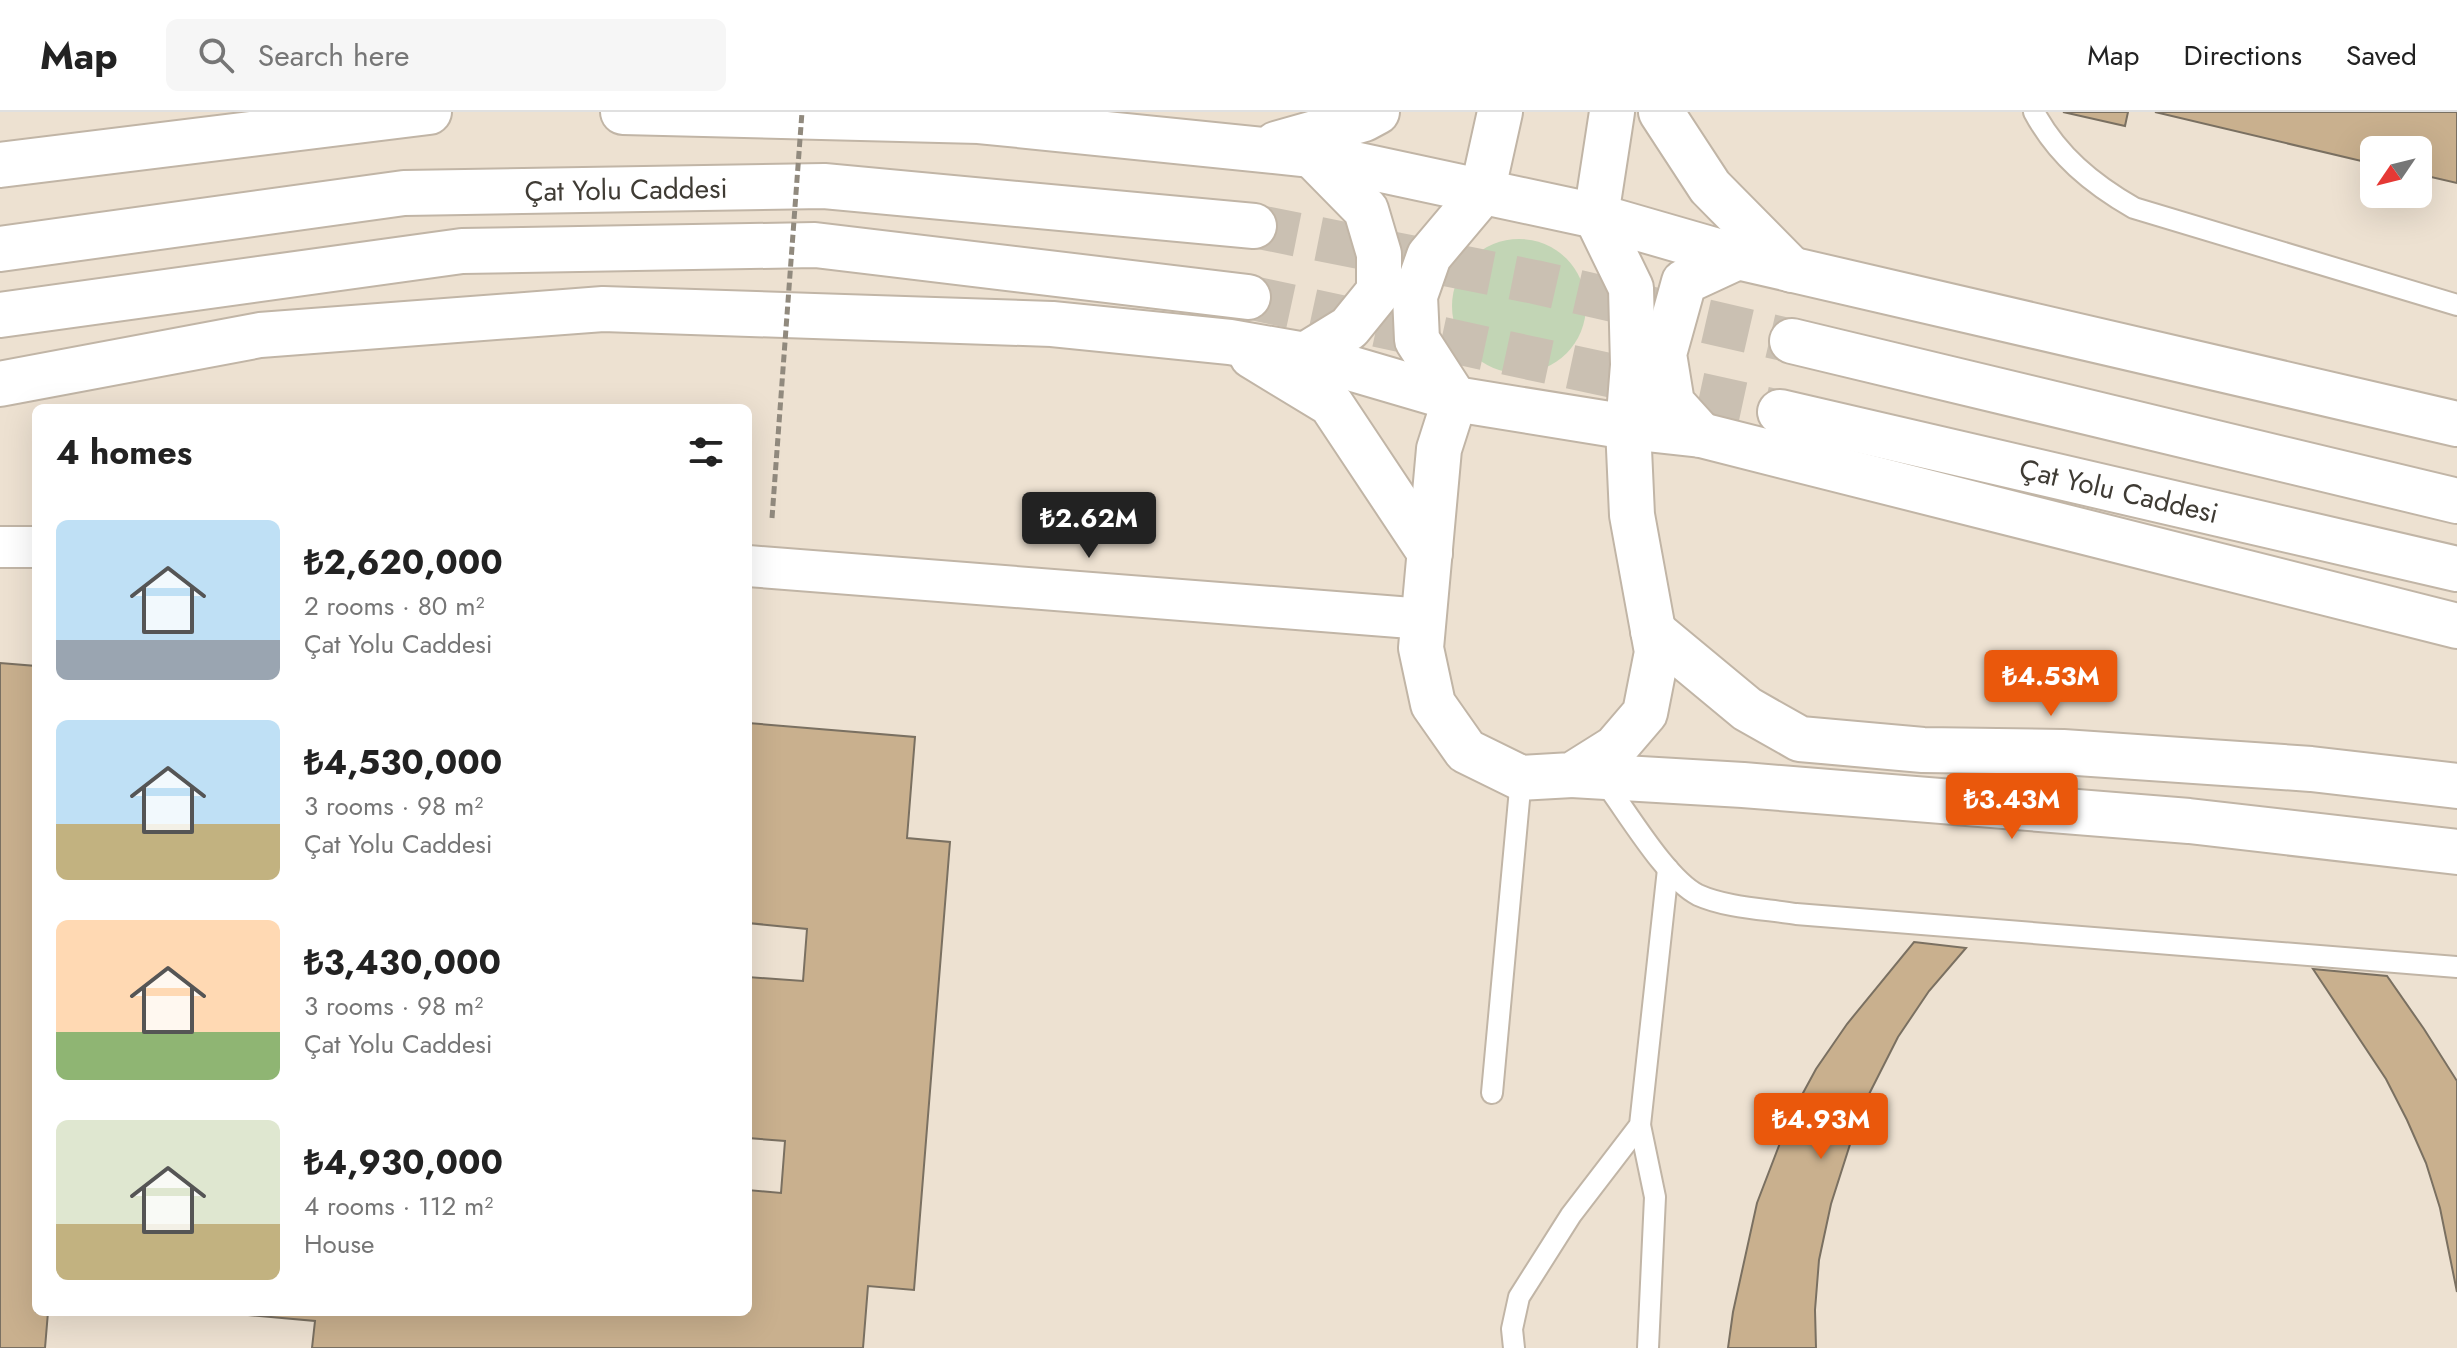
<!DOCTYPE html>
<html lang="en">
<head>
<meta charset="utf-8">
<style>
  body { margin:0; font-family:Jost,sans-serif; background:#f6f6f6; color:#222; height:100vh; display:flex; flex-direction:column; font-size:30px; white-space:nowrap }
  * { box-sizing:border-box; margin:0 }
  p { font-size:26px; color:#767676 }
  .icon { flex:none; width:44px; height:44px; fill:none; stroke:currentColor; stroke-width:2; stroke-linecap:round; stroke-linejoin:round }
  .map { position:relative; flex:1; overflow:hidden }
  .side { position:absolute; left:32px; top:292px; width:720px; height:912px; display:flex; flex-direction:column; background:#fff; border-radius:12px; box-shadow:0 8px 32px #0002 }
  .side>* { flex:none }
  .needle { width:52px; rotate:235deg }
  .tools { position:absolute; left:2360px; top:24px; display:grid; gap:16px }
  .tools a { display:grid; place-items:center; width:72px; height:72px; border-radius:12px; background:#fff; box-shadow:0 8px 32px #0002; font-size:40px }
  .price { position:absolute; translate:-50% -68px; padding:0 18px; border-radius:8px; background:#ea580c; color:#fff; font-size:26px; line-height:52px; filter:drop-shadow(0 2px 4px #0008) }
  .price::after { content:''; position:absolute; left:50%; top:48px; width:24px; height:18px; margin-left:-12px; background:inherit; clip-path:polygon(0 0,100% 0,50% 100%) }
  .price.active { background:#222; color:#fff }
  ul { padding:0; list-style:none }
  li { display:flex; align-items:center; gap:24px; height:200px; padding:0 24px }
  li span { display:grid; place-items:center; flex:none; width:224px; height:160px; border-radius:12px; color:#555 }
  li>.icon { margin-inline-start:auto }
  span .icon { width:96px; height:96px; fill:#fffc; stroke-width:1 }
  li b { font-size:34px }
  h2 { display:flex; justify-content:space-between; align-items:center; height:96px; padding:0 24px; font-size:34px }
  header { display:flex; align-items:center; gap:48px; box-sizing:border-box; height:112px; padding:0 40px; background:#fff; border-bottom:2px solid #e0e0e0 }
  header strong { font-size:38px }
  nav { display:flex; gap:44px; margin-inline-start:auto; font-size:28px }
  .search { width:560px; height:72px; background:#f6f6f6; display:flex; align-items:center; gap:20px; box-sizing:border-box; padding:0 28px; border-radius:12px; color:#767676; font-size:30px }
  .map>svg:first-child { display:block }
</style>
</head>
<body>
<header>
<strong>Map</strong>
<div class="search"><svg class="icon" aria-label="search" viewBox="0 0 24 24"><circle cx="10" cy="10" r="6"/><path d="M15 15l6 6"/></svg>Search here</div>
<nav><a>Map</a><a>Directions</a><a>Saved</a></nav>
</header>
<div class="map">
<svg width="2457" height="1236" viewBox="0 0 2457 1236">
  <rect width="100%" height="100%" fill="#ede1d1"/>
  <circle fill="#c2d5b5" cx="1519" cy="194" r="67"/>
  <g fill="#c9b08e" stroke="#7a7061" stroke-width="2">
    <polygon points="2063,0 2128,0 2125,14"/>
    <polygon points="2155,0 2457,0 2457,71 2418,62 2418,38 2374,38 2374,52"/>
    <polygon points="0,551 36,554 36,1200 48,1200 45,1236 0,1236"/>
    <polygon points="748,611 915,625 907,726 950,730 914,1178 868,1174 863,1236 312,1236 315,1209 216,1200 748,1200 748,1078 781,1081 785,1029 748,1026 748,865 803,869 807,817 748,811"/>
    <polygon points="1914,830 1966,836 1929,879 1898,925 1861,998 1831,1092 1819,1148 1815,1198 1816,1236 1728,1236 1733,1200 1757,1091 1790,1005 1816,957 1847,912"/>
    <polygon points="2313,857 2387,864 2424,917 2457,969 2457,1180 2440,1096 2426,1051 2407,1008 2386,967"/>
  </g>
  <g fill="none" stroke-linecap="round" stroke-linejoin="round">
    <g stroke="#cac0b2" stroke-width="44" stroke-dasharray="44 22" stroke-linecap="butt">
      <polyline points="1254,114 1535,170 1792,229"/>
      <polyline points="1248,185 1780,300"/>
    </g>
    <defs>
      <g id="lane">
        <path d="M 2034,0 C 2057,43 2092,72 2134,96 L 2457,193"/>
        <path d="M 1603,668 C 1626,698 1666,767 1698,783 C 1727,796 1766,797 1796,802 L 2457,855"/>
        <polyline points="1492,981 1521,666"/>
        <polyline points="1640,1013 1655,1085 1648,1236"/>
        <polyline points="1514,1236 1512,1217 1519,1185 1571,1103 1640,1013 1668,757"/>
      </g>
      <g id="street">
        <polyline points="0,435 36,435"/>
        <polyline points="748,454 1424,507"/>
      </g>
      <g id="secondary">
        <polyline points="1482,81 1500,0"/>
        <polyline points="1596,104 1612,0"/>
        <polyline points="1653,519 1747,597 1800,627 1923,638 2063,640 2311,657 2457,674"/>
        <polyline points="1572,663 1743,673 2189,709 2457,740"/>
      </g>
      <g id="highway">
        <polyline points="623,0 979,9 1312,43 1596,104 1738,145 2457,312"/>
        <polyline points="1661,0 1710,75 1792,158"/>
        <polyline points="1276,32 1364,7 1377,0"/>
        <polyline points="0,53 429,0"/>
        <polyline points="1482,81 1429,144 1415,184 1417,228 1455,287 1439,337 1421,536 1433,592 1466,639 1521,666 1572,663 1615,636 1645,601 1657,540 1632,403 1628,315 1633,253 1631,176 1596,104"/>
        <path id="s1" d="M 0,137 L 404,81 L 824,74 L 1254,114"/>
        <polyline points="0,203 462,139 815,133 1248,185"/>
        <polyline points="1792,229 2457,389"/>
        <polyline points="1305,243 1349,216 1379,179 1379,142 1366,98 1312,43"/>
        <polyline points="1252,244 1331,292 1430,441"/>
        <polyline points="0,272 260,223 603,197 1052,212 1230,230 1305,243 1455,287 1628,315 1701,323 2457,514"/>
        <path id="s2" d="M 1780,300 L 2457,457"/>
        <polyline points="1701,323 1672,291 1664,242 1684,170 1738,145"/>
      </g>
    </defs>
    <use href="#lane" stroke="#c1b5a6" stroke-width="24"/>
    <use href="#street" stroke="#c1b5a6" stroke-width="44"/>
    <use href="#secondary" stroke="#c1b5a6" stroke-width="48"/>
    <use href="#highway" stroke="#c1b5a6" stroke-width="48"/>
    <use href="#lane" stroke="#fff" stroke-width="20"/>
    <use href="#street" stroke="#fff" stroke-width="40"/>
    <use href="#secondary" stroke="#fff" stroke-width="44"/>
    <use href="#highway" stroke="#fff" stroke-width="44"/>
    <polyline stroke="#918a7e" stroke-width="5" stroke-dasharray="8 4" stroke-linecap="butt" points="772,406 802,0"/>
  </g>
  <g text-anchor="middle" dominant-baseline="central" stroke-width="6" stroke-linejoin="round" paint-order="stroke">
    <g font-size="28" fill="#3f3b34" stroke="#ede1d1">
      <text stroke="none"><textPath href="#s1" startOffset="630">Çat Yolu Caddesi</textPath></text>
      <text stroke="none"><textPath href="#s2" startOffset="348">Çat Yolu Caddesi</textPath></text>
    </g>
  </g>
</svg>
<div class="tools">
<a><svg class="needle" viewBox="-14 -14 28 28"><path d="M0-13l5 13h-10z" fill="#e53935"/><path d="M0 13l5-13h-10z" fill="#767676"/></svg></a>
</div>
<b class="price active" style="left:1089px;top:448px">₺2.62M</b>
<b class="price" style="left:2051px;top:606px">₺4.53M</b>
<b class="price" style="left:2012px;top:729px">₺3.43M</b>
<b class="price" style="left:1821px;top:1049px">₺4.93M</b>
<section class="side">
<h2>4 homes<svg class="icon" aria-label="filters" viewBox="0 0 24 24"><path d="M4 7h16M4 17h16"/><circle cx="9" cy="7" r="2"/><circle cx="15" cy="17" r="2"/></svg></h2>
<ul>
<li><span style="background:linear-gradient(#bfe0f5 75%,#9aa5b1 0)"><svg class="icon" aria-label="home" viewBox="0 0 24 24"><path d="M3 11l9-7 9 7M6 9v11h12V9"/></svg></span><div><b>₺2,620,000</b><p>2 rooms · 80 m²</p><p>Çat Yolu Caddesi</p></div></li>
<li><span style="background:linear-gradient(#bfe0f5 65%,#c2b280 0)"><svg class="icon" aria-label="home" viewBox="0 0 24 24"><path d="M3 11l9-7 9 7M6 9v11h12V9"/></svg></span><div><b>₺4,530,000</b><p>3 rooms · 98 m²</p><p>Çat Yolu Caddesi</p></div></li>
<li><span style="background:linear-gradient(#ffd9b3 70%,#8fb573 0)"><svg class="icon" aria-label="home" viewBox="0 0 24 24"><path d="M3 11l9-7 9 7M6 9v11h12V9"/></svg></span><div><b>₺3,430,000</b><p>3 rooms · 98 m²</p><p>Çat Yolu Caddesi</p></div></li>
<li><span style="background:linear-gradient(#dfe7d0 65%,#c2b280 0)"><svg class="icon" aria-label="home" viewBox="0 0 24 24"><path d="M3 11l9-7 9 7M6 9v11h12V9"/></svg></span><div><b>₺4,930,000</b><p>4 rooms · 112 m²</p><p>House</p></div></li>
</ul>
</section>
</div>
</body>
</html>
